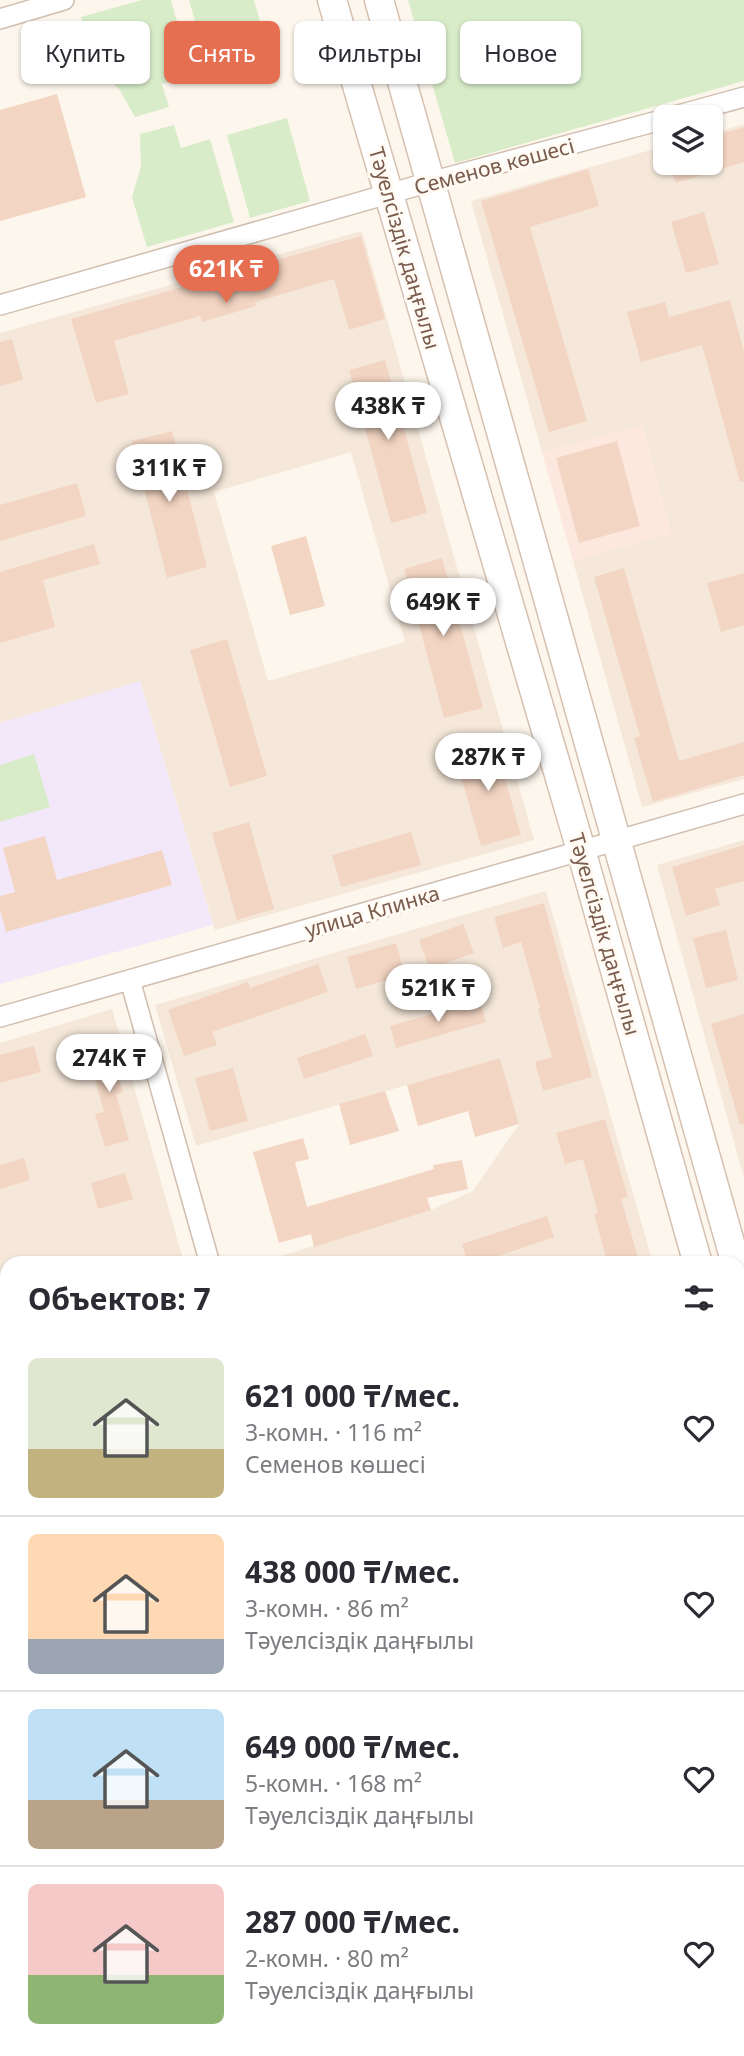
<!DOCTYPE html>
<html lang="ru">
<head>
<meta charset="utf-8">
<style>
  body { margin:0; font-family:"Noto Sans",sans-serif; background:#f2f2f3; color:#2b2b33; height:100vh; display:flex; flex-direction:column; font-size:26px; white-space:nowrap }
  * { box-sizing:border-box; margin:0 }
  p { font-size:23px; color:#7c7c81 }
  .icon { flex:none; width:38px; height:38px; fill:none; stroke:currentColor; stroke-width:2; stroke-linecap:round; stroke-linejoin:round }
  .map { position:relative; flex:1; overflow:hidden }
  .panel { position:absolute; left:0px; top:1256px; width:746px; height:800px; display:flex; flex-direction:column; background:#fff; border-radius:21px 21px 0 0; box-shadow:0 2px 5px #0004 }
  .panel>* { flex:none }
  .hud { position:absolute; left:21px; top:21px; width:704px; height:63px; display:flex; gap:14px }
  .buttons { position:absolute; left:653px; top:105px; display:grid; gap:14px }
  .buttons a { display:grid; place-items:center; width:70px; height:70px; border-radius:10px; background:#fff; box-shadow:0 2px 5px #0004; font-size:35px }
  .price { position:absolute; translate:-50% -60px; padding:0 16px; border-radius:24px; background:#fff; color:#222; font-size:23px; line-height:46px; filter:drop-shadow(0 2px 4px #0008) }
  .price::after { content:''; position:absolute; left:50%; top:42px; width:21px; height:16px; margin-left:-10px; background:inherit; clip-path:polygon(0 0,100% 0,50% 100%) }
  .price.current { background:#e76f51; color:#fff }
  ul { padding:0; list-style:none }
  li { display:flex; align-items:center; gap:21px; height:175px; padding:0 28px }
  li+li { border-top:2px solid #e1e1e2 }
  li span { display:grid; place-items:center; flex:none; width:196px; height:140px; border-radius:10px; color:#555 }
  li>.icon { margin-inline-start:auto }
  span .icon { width:84px; height:84px; fill:#fffc; stroke-width:1 }
  li b { font-size:30px }
  h2 { display:flex; justify-content:space-between; align-items:center; height:84px; padding:0 28px; font-size:30px }
  .pill { padding:0 24px; border-radius:10px; background:#fff; box-shadow:0 2px 5px #0004; font-size:24px; line-height:63px }
  .pill.current { background:#e76f51; color:#fff }
  .map>svg:first-child { display:block }
</style>
</head>
<body>
<div class="map">
<svg width="744" height="2056" viewBox="0 0 744 2056">
  <rect width="100%" height="100%" fill="#fdf6ec"/>
  <g fill="#f5e8da" fill-rule="evenodd">
    <polygon points="744,124 744,779 642,807 573,561 671,533 643,426 542,452 471,201 665,146 665,163 710,163 711,134"/>
    <path d="M 362,231 L 534,840 L 215,930 L 140,682 L 0,723 L 0,333 ZM 351,452 L 405,642 L 268,681 L 214,492 Z"/>
    <polygon points="744,840 744,1178 657,865"/>
    <polygon points="546,891 653,1263 258,1263 431,1210 473,1191 519,1124 500,1058 196,1146 155,1005"/>
    <polygon points="112,1009 184,1263 7,1264 7,1496 0,1498 0,1043"/>
    <polygon points="7,1541 7,1987 0,1963 0,1543"/>
    <polygon points="738,1563 744,1582 744,1780 739,1782"/>
    <polygon points="744,1826 744,2056 54,2056 52,2049 738,2049 738,1828"/>
  </g>
  <polygon fill="#fde8e0" points="643,425 671,533 573,561 542,452"/>
  <polygon fill="#f3e8fa" points="140,681 213,925 0,984 0,723"/>
  <g fill="#d8ecc9">
    <polygon points="142,0 171,0 192,75 162,84 169,107 135,117 119,89 95,68 81,17"/>
    <polygon points="189,0 254,0 269,53 209,70"/>
    <polygon points="408,0 744,0 744,81 455,163"/>
    <polygon points="287,118 310,201 250,218 227,135"/>
    <polygon points="174,125 181,148 210,139 234,222 147,247 132,197 141,166 140,134"/>
    <polygon points="34,754 50,807 0,822 0,765"/>
  </g>
  <g fill="#f3d5c3">
    <polygon points="57,94 86,197 0,221 0,110"/>
    <polygon points="744,127 744,162 676,183 669,163 710,163 710,137"/>
    <polygon points="588,169 599,206 530,227 587,421 549,432 481,201"/>
    <polygon points="704,212 719,264 686,273 671,222"/>
    <polygon points="361,236 385,319 349,330 334,279 255,302 256,306 202,322 200,316 114,341 129,394 96,403 71,319"/>
    <polygon points="730,300 744,352 744,481 740,482 702,345 641,362 627,312 665,302 669,317"/>
    <polygon points="12,339 23,380 0,386 0,342"/>
    <polygon points="385,360 427,513 391,523 349,370"/>
    <polygon points="172,431 207,567 167,578 132,441"/>
    <polygon points="617,441 640,526 579,543 556,458"/>
    <polygon points="77,483 86,516 0,541 0,505"/>
    <polygon points="306,536 325,606 290,615 271,546"/>
    <polygon points="94,544 100,564 43,580 55,627 0,643 0,572"/>
    <polygon points="442,558 483,708 444,718 404,569"/>
    <polygon points="624,568 679,761 744,742 744,775 653,802 634,738 640,736 594,577"/>
    <polygon points="744,573 744,625 721,632 707,583"/>
    <polygon points="227,639 267,776 230,787 190,650"/>
    <polygon points="494,740 521,835 481,846 454,752"/>
    <polygon points="249,822 274,909 237,920 212,833"/>
    <polygon points="411,832 421,865 341,887 332,855"/>
    <polygon points="45,836 57,880 162,850 172,885 6,932 0,910 0,896 15,892 3,848"/>
    <polygon points="744,845 744,881 715,889 720,905 686,916 672,867"/>
    <polygon points="544,903 592,1077 543,1091 535,1062 552,1057 538,1009 540,1008 521,942 503,948 494,917"/>
    <polygon points="463,924 474,953 430,969 419,940"/>
    <polygon points="726,930 738,980 706,988 693,938"/>
    <polygon points="396,943 405,975 356,989 347,957"/>
    <polygon points="318,964 328,992 212,1032 217,1045 184,1056 168,1010 248,982 250,988"/>
    <polygon points="480,1001 486,1022 396,1048 390,1026"/>
    <polygon points="744,1014 744,1124 740,1125 711,1024"/>
    <polygon points="365,1034 373,1056 304,1079 297,1058"/>
    <polygon points="113,1043 123,1078 119,1079 123,1092 116,1094 129,1140 105,1147 95,1114 104,1112 87,1050"/>
    <polygon points="34,1046 41,1072 0,1083 0,1055"/>
    <polygon points="500,1058 519,1124 475,1137 468,1111 418,1126 407,1085"/>
    <polygon points="233,1068 248,1121 210,1131 195,1078"/>
    <polygon points="385,1091 399,1131 350,1145 339,1104"/>
    <polygon points="605,1119 628,1197 621,1199 640,1264 608,1264 594,1214 598,1213 583,1159 565,1164 556,1133"/>
    <polygon points="303,1138 309,1159 295,1162 307,1207 434,1169 433,1165 462,1160 468,1189 427,1198 431,1210 314,1247 311,1234 279,1243 253,1152"/>
    <polygon points="24,1158 30,1180 0,1189 0,1165"/>
    <polygon points="125,1173 133,1199 98,1209 91,1183"/>
    <polygon points="547,1216 554,1237 475,1264 468,1264 462,1244"/>
  </g>
  <g fill="none" stroke-linecap="round" stroke-linejoin="round">
    <defs>
      <g id="street">
        <polyline points="0,19 64,0"/>
        <polyline points="671,117 744,97"/>
        <polyline points="0,305 430,182 665,119"/>
        <polyline points="130,980 210,1264"/>
        <polyline points="0,1017 744,804"/>
        <polyline points="738,1310 744,1309"/>
        <polyline points="0,1518 7,1516"/>
        <polyline points="0,1769 7,1767"/>
        <polyline points="738,1806 744,1804"/>
        <polyline points="0,2011 7,2009"/>
        <polyline points="0,2044 3,2056"/>
        <polyline points="430,2049 432,2056"/>
      </g>
      <g id="secondary">
        <polyline points="332,0 581,850 698,1264"/>
        <polyline points="379,0 736,1264"/>
        <polyline points="738,1273 744,1292"/>
        <polyline points="738,1410 744,1430"/>
      </g>
    </defs>
    <use href="#street" stroke="#d1beb0" stroke-width="22"/>
    <use href="#secondary" stroke="#d6c0b0" stroke-width="31"/>
    <use href="#street" stroke="#fff" stroke-width="19"/>
    <use href="#secondary" stroke="#fff" stroke-width="28"/>
  </g>
  <g text-anchor="middle" dominant-baseline="central" stroke-width="6" stroke-linejoin="round" paint-order="stroke">
    <g font-size="21" fill="#7a5c4d" stroke="#fffaf3">
      <text transform="translate(494 166) rotate(-15)">Семенов көшесі</text>
      <text transform="translate(405 248) rotate(74)">Тәуелсіздік даңғылы</text>
      <text transform="translate(372 911) rotate(-16)">улица Клинка</text>
      <text transform="translate(605 934) rotate(74)">Тәуелсіздік даңғылы</text>
    </g>
  </g>
</svg>
<div class="buttons">
<a><svg class="icon" aria-label="layers" viewBox="0 0 24 24"><path d="M12 4l9 5-9 5-9-5zM3 14l9 5 9-5"/></svg></a>
</div>
<b class="price current" style="left:226px;top:305px">621K ₸</b>
<b class="price" style="left:388px;top:442px">438K ₸</b>
<b class="price" style="left:169px;top:504px">311K ₸</b>
<b class="price" style="left:443px;top:638px">649K ₸</b>
<b class="price" style="left:488px;top:793px">287K ₸</b>
<b class="price" style="left:438px;top:1024px">521K ₸</b>
<b class="price" style="left:109px;top:1094px">274K ₸</b>
<div class="hud">
<a class="pill">Купить</a>
<a class="pill current">Снять</a>
<a class="pill">Фильтры</a>
<a class="pill">Новое</a>
</div>
<section class="panel">
<h2>Объектов: 7<svg class="icon" aria-label="filters" viewBox="0 0 24 24"><path d="M4 7h16M4 17h16"/><circle cx="9" cy="7" r="2"/><circle cx="15" cy="17" r="2"/></svg></h2>
<ul>
<li><span style="background:linear-gradient(#dfe7d0 65%,#c2b280 0)"><svg class="icon" aria-label="home" viewBox="0 0 24 24"><path d="M3 11l9-7 9 7M6 9v11h12V9"/></svg></span><div><b>621 000 ₸/мес.</b><p>3-комн. · 116 m²</p><p>Семенов көшесі</p></div><svg class="icon" aria-label="heart" viewBox="0 0 24 24"><path d="M12 20l-8-8c-3-5 5-10 8-4 3-6 11-1 8 4z"/></svg></li>
<li><span style="background:linear-gradient(#ffd9b3 75%,#9aa5b1 0)"><svg class="icon" aria-label="home" viewBox="0 0 24 24"><path d="M3 11l9-7 9 7M6 9v11h12V9"/></svg></span><div><b>438 000 ₸/мес.</b><p>3-комн. · 86 m²</p><p>Тәуелсіздік даңғылы</p></div><svg class="icon" aria-label="heart" viewBox="0 0 24 24"><path d="M12 20l-8-8c-3-5 5-10 8-4 3-6 11-1 8 4z"/></svg></li>
<li><span style="background:linear-gradient(#bfe0f5 65%,#b9a48a 0)"><svg class="icon" aria-label="home" viewBox="0 0 24 24"><path d="M3 11l9-7 9 7M6 9v11h12V9"/></svg></span><div><b>649 000 ₸/мес.</b><p>5-комн. · 168 m²</p><p>Тәуелсіздік даңғылы</p></div><svg class="icon" aria-label="heart" viewBox="0 0 24 24"><path d="M12 20l-8-8c-3-5 5-10 8-4 3-6 11-1 8 4z"/></svg></li>
<li><span style="background:linear-gradient(#f6c9c9 65%,#8fb573 0)"><svg class="icon" aria-label="home" viewBox="0 0 24 24"><path d="M3 11l9-7 9 7M6 9v11h12V9"/></svg></span><div><b>287 000 ₸/мес.</b><p>2-комн. · 80 m²</p><p>Тәуелсіздік даңғылы</p></div><svg class="icon" aria-label="heart" viewBox="0 0 24 24"><path d="M12 20l-8-8c-3-5 5-10 8-4 3-6 11-1 8 4z"/></svg></li>
</ul>
</section>
</div>
</body>
</html>
